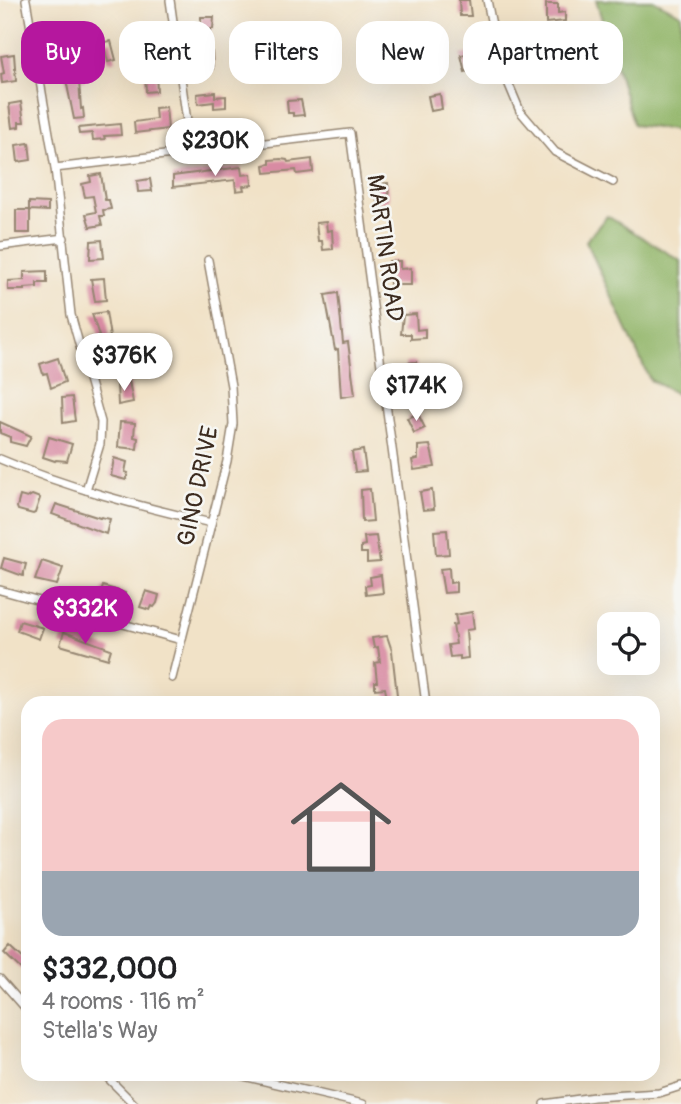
<!DOCTYPE html>
<html lang="en">
<head>
<meta charset="utf-8">
<style>
  body { margin:0; font-family:Pangolin,sans-serif; background:#f6f6f6; color:#202124; height:100vh; display:flex; flex-direction:column; font-size:26px; white-space:nowrap }
  * { box-sizing:border-box; margin:0 }
  p { font-size:23px; color:#757577 }
  .icon { flex:none; width:38px; height:38px; fill:none; stroke:currentColor; stroke-width:2; stroke-linecap:round; stroke-linejoin:round }
  .map { position:relative; flex:1; overflow:hidden }
  .side { position:absolute; left:21px; top:696px; width:639px; height:385px; display:flex; flex-direction:column; background:#fff; border-radius:21px; box-shadow:0 7px 28px #0002 }
  .side>* { flex:none }
  .top-card { position:absolute; left:21px; top:21px; width:640px; height:63px; display:flex; gap:14px }
  .buttons { position:absolute; left:597px; top:612px; display:grid; gap:14px }
  .buttons a { display:grid; place-items:center; width:63px; height:63px; border-radius:14px; background:#fff; box-shadow:0 7px 28px #0002; font-size:35px }
  .price { position:absolute; translate:-50% -60px; padding:0 16px; border-radius:24px; background:#fff; color:#222; font-size:23px; line-height:46px; filter:drop-shadow(0 2px 4px #0008) }
  .price::after { content:''; position:absolute; left:50%; top:42px; width:21px; height:16px; margin-left:-10px; background:inherit; clip-path:polygon(0 0,100% 0,50% 100%) }
  .price.selected { background:#b5179e; color:#fff }
  ul { padding:0; list-style:none }
  li { display:grid; align-content:center; gap:14px; height:371px; padding:0 21px }
  li span { display:grid; place-items:center; height:217px; border-radius:21px; color:#555 }
  li>.icon { margin-inline-start:auto }
  span .icon { width:126px; height:126px; fill:#fffc; stroke-width:1 }
  li b { font-size:30px }
  .tag { padding:0 24px; border-radius:21px; background:#fff; box-shadow:0 7px 28px #0002; font-size:24px; line-height:63px }
  .tag.selected { background:#b5179e; color:#fff }
  .map>svg:first-child { display:block }
</style>
</head>
<body>
<div class="map">
<svg width="681" height="1104" viewBox="0 0 681 1104">
  <rect width="100%" height="100%" fill="#f6f6f2"/>
  <filter id="ink" filterUnits="userSpaceOnUse"><feTurbulence type="fractalNoise" baseFrequency=".0143" numOctaves="2"/><feDisplacementMap in="SourceGraphic" scale="14" xChannelSelector="R" yChannelSelector="G"/><feConvolveMatrix kernelMatrix="1 2 1 2 8 2 1 2 1" color-interpolation-filters="sRGB"/></filter>
  <filter id="wash" filterUnits="userSpaceOnUse"><feTurbulence type="fractalNoise" baseFrequency=".00686" numOctaves="4" result="noise"/><feDisplacementMap in="SourceGraphic" scale="28" xChannelSelector="R" yChannelSelector="G"/><feGaussianBlur stdDeviation="1.57" result="paint"/><feColorMatrix in="noise" values="0 0 0 0 0 0 0 0 0 0 0 0 0 0 0 0 0 1.4 0 .05"/><feComposite in="paint" operator="in"/></filter>
  <g filter="url(#wash)">
    <rect width="100%" height="100%" fill="#f1e2c7"/>
    <g fill="#92b569" stroke="#667044" stroke-width="2">
      <polygon points="596,0 653,0 681,14 681,136 672,130 634,125"/>
      <polygon points="607,216 681,261 681,396 650,380 586,241"/>
    </g>
    <g id="blocks">
      <g fill="#d88ba3">
        <polygon points="459,0 469,0 471,16 460,16"/>
        <polygon points="546,4 558,4 558,13 565,12 565,21 546,23"/>
        <polygon points="201,17 214,17 213,29 210,29 210,32 201,31"/>
        <polygon points="81,28 82,38 79,38 82,66 85,66 86,72 85,81 79,81 81,109 83,108 84,118 74,119 65,75 77,73 75,59 70,60 65,29"/>
        <polygon points="148,34 150,52 138,53 136,36"/>
        <polygon points="111,41 116,60 108,62 103,42"/>
        <polygon points="565,41 573,67 579,65 581,72 564,76 555,44"/>
        <polygon points="212,52 213,69 202,70 200,53"/>
        <polygon points="473,53 476,69 465,72 461,55"/>
        <polygon points="14,54 16,81 2,83 1,74 4,73 1,56"/>
        <polygon points="156,73 157,91 146,92 145,74"/>
        <polygon points="215,92 215,97 226,96 226,107 214,108 214,102 198,104 197,94"/>
        <polygon points="440,94 442,109 431,111 428,96"/>
        <polygon points="301,100 304,115 293,116 293,113 288,113 287,101"/>
        <polygon points="21,102 24,122 19,122 19,127 12,128 9,104"/>
        <polygon points="166,107 168,129 135,133 134,122 156,119 155,108"/>
        <polygon points="120,124 121,135 104,136 105,139 93,140 92,133 79,134 78,128"/>
        <polygon points="29,143 31,160 18,162 16,145"/>
        <polygon points="281,159 287,160 288,162 312,159 313,172 297,174 296,170 265,173 264,165 270,164 270,160"/>
        <polygon points="241,167 242,175 251,174 252,185 243,186 244,190 236,191 235,180 173,187 173,176"/>
        <polygon points="101,174 105,200 109,200 111,209 103,210 104,216 100,216 102,225 90,227 86,214 96,212 93,196 85,197 82,184 91,182 90,176"/>
        <polygon points="150,179 152,191 138,192 137,181"/>
        <polygon points="388,183 389,201 377,202 376,184"/>
        <polygon points="29,202 48,203 48,211 30,210 30,233 16,233 16,210 29,210"/>
        <polygon points="326,222 327,231 332,230 333,249 323,250 322,241 318,241 316,223"/>
        <polygon points="102,240 104,258 90,259 91,241"/>
        <polygon points="389,261 400,261 400,269 411,268 411,285 390,285"/>
        <polygon points="47,271 47,283 37,283 37,287 25,288 25,290 8,290 8,281 24,280 24,272"/>
        <polygon points="104,278 106,300 95,301 91,279"/>
        <polygon points="338,293 343,343 348,342 355,395 341,397 338,349 335,350 325,295"/>
        <polygon points="106,312 110,337 100,339 92,314"/>
        <polygon points="416,314 417,330 425,329 425,338 411,339 411,334 401,334 403,315"/>
        <polygon points="117,353 124,369 111,373 104,356"/>
        <polygon points="58,358 65,382 51,388 47,373 43,374 40,364"/>
        <polygon points="416,362 418,380 407,381 405,363"/>
        <polygon points="129,381 133,402 118,405 117,384"/>
        <polygon points="72,397 75,421 63,423 62,398"/>
        <polygon points="418,414 425,428 414,433 407,418"/>
        <polygon points="0,422 31,436 26,446 10,442 10,437 0,433"/>
        <polygon points="120,422 135,423 134,437 138,438 137,449 118,447"/>
        <polygon points="49,437 72,444 67,461 56,460 55,461 43,457"/>
        <polygon points="430,445 435,467 414,470 412,460 418,459 418,446"/>
        <polygon points="363,450 366,471 355,472 352,452"/>
        <polygon points="114,458 127,462 125,472 128,473 126,480 111,476"/>
        <polygon points="370,489 373,521 362,522 361,490"/>
        <polygon points="432,490 434,509 423,510 420,492"/>
        <polygon points="32,495 40,498 35,513 33,514 18,510 17,507 20,496 27,498"/>
        <polygon points="56,504 100,518 101,517 110,519 106,534 52,514"/>
        <polygon points="447,530 449,554 436,555 434,531"/>
        <polygon points="376,536 380,562 367,563 367,553 361,553 361,546 365,545 364,537"/>
        <polygon points="4,558 26,564 23,576 1,568"/>
        <polygon points="42,561 63,568 57,585 35,580"/>
        <polygon points="449,568 450,583 456,582 456,592 444,593 440,569"/>
        <polygon points="381,575 383,593 366,595 365,586 371,585 370,577"/>
        <polygon points="103,586 125,593 122,604 99,600"/>
        <polygon points="146,591 159,595 157,603 154,607 152,606 150,610 140,607"/>
        <polygon points="472,612 474,629 466,630 468,658 460,659 460,656 450,657 448,645 456,644 453,625 457,624 455,615"/>
        <polygon points="20,621 43,628 39,639 17,631"/>
        <polygon points="64,632 111,649 108,659 60,645"/>
        <polygon points="387,636 392,651 398,704 388,704 385,688 375,689 375,682 377,682 375,663 380,662 378,647 374,648 372,638"/>
        <polygon points="10,946 28,963 28,976 4,953"/>
      </g>
    </g>
  </g>
  <g filter="url(#ink)">
    <use href="#blocks" fill-opacity="0" stroke="#968672" stroke-width="2"/>
    <g fill="none" stroke-linecap="round" stroke-linejoin="round">
      <defs>
        <g id="street">
          <polyline points="26,0 55,168 71,315 101,422 100,444 86,490"/>
          <polyline points="170,0 191,150"/>
          <polyline points="487,0 499,61 520,111 555,152 613,182"/>
          <polyline points="55,168 350,133 426,704"/>
          <polyline points="0,246 64,238"/>
          <path d="M 0,459 C 68,488 139,506 211,523"/>
          <polyline points="0,590 181,640"/>
          <polyline points="172,678 227,461 233,424 231,386 208,260"/>
          <polyline points="0,979 28,1011"/>
          <polyline points="104,1074 134,1104"/>
          <polyline points="235,1074 363,1104"/>
          <polyline points="544,1104 594,1097 659,1093 681,1086"/>
        </g>
      </defs>
      <use href="#street" stroke="#968672" stroke-width="10"/>
      <use href="#street" stroke="#fff" stroke-width="7"/>
    </g>
  </g>
  <g text-anchor="middle" dominant-baseline="central" stroke-width="5" stroke-linejoin="round" paint-order="stroke">
    <g font-size="24" fill="#3b2a1e" stroke="#f6f6f2">
      <text transform="translate(385 248) rotate(82)">MARTIN ROAD</text>
      <text transform="translate(198 486) rotate(-78)">GINO DRIVE</text>
    </g>
  </g>
</svg>
<div class="buttons">
<a><svg class="icon" aria-label="locate" viewBox="0 0 24 24"><circle cx="12" cy="12" r="6"/><path d="M12 2v4M12 18v4M2 12h4M18 12h4"/></svg></a>
</div>
<b class="price" style="left:215px;top:178px">$230K</b>
<b class="price" style="left:124px;top:393px">$376K</b>
<b class="price" style="left:416px;top:423px">$174K</b>
<b class="price selected" style="left:85px;top:646px">$332K</b>
<div class="top-card">
<a class="tag selected">Buy</a>
<a class="tag">Rent</a>
<a class="tag">Filters</a>
<a class="tag">New</a>
<a class="tag">Apartment</a>
</div>
<section class="side">
<ul>
<li><span style="background:linear-gradient(#f6c9c9 70%,#9aa5b1 0)"><svg class="icon" aria-label="home" viewBox="0 0 24 24"><path d="M3 11l9-7 9 7M6 9v11h12V9"/></svg></span><div><b>$332,000</b><p>4 rooms · 116 m²</p><p>Stella's Way</p></div></li>
</ul>
</section>
</div>
</body>
</html>
